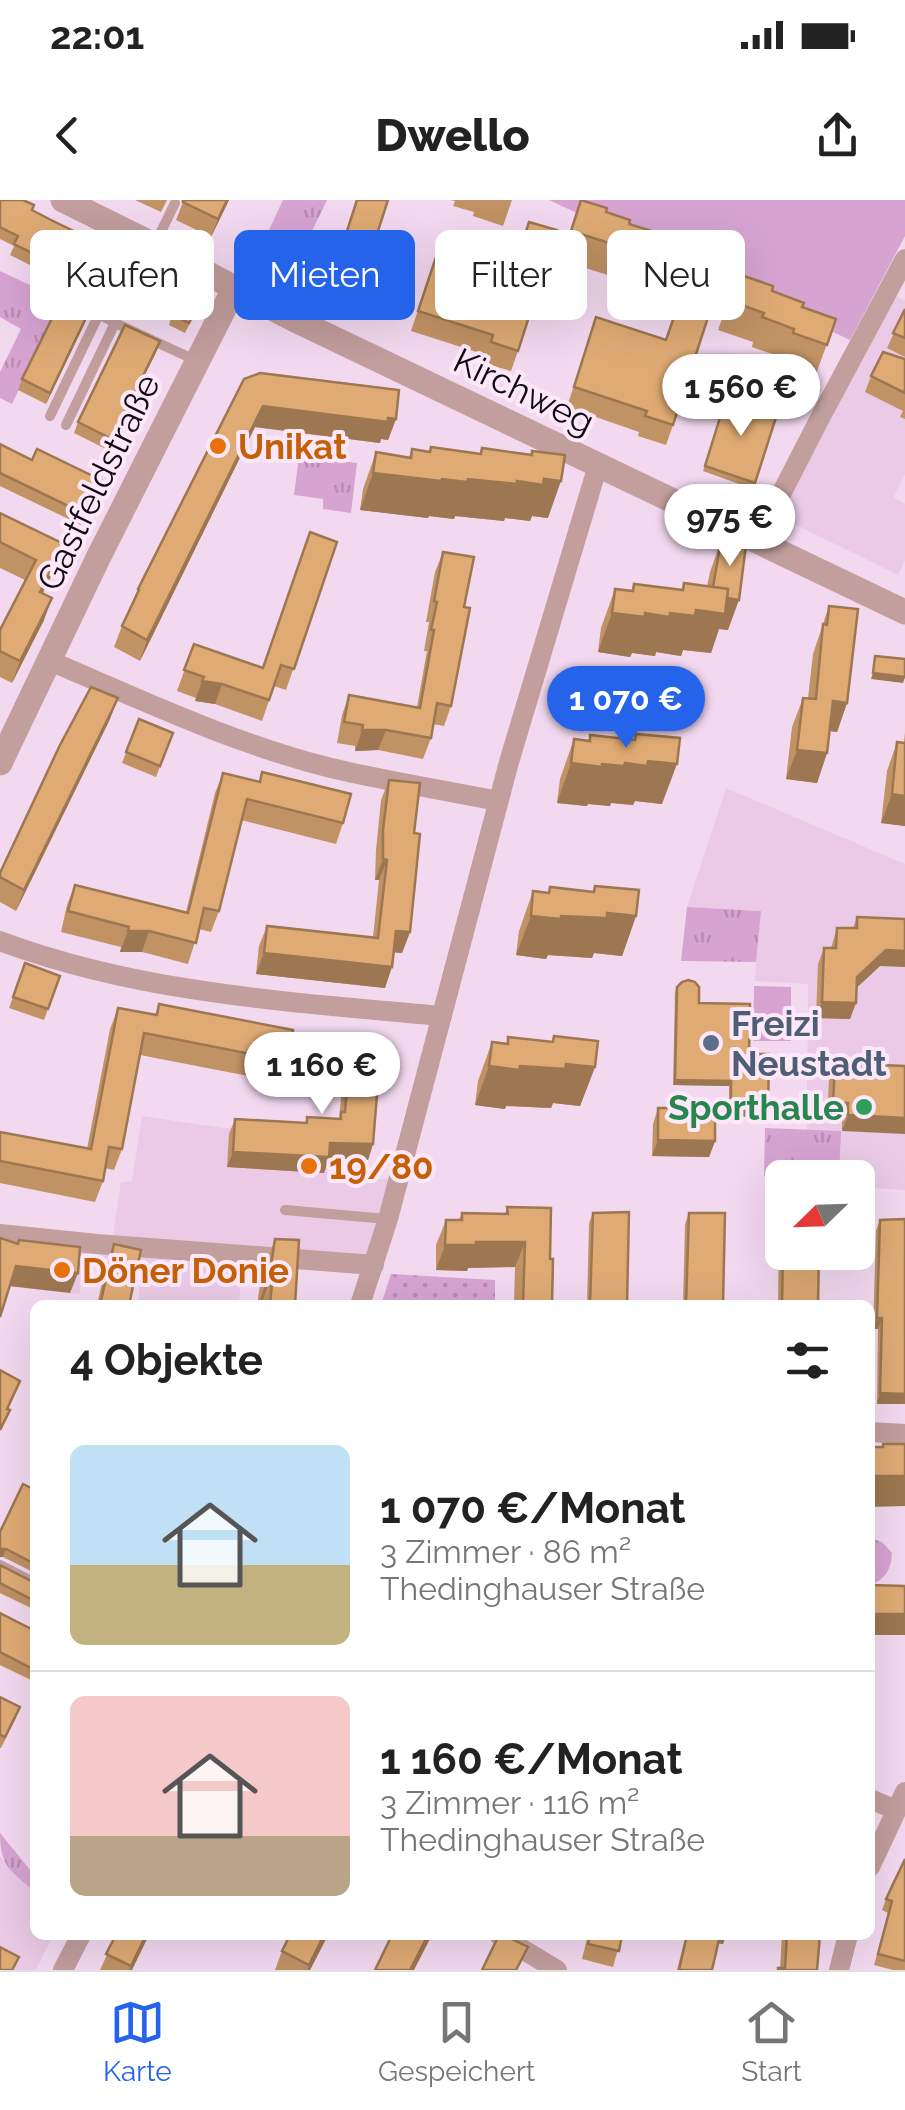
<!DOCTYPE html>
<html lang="de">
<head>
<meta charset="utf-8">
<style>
  body { margin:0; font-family:Raleway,sans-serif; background:#f2f2f2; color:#222; height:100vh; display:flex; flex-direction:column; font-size:38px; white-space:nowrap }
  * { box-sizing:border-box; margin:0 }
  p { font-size:32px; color:#767676 }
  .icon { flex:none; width:55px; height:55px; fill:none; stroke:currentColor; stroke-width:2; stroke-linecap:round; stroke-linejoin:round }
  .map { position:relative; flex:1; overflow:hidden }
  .sheet { position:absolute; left:30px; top:1100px; width:845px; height:640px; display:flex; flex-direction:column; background:#fff; border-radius:15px; box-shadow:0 10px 40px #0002 }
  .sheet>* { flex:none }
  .top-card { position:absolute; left:30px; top:30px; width:845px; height:90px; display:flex; gap:20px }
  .needle { width:65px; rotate:247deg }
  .buttons { position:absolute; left:765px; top:960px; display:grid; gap:20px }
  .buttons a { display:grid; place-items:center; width:110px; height:110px; border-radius:15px; background:#fff; box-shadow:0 10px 40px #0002; font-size:50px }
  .price { position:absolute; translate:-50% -85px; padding:0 22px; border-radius:35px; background:#fff; color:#222; font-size:32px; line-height:65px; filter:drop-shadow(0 2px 5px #0008) }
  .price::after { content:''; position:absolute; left:50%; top:60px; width:30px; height:22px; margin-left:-15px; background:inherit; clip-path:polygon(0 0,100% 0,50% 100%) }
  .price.current { background:#2563eb; color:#fff }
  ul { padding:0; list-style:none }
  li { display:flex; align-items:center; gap:30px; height:250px; padding:0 40px }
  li+li { border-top:2px solid #e0e0e0 }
  li span { display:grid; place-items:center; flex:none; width:280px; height:200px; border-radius:15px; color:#555 }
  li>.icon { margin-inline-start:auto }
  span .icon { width:120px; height:120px; fill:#fffc; stroke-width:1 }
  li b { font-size:42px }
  h2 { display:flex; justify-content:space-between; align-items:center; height:120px; padding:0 40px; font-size:42px }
  .tag { padding:0 35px; border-radius:15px; background:#fff; box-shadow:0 10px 40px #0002; font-size:35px; line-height:90px }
  .tag.current { background:#2563eb; color:#fff }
  .status { display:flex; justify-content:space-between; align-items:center; height:70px; padding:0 50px; background:#fff; direction:ltr }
  .status svg { height:28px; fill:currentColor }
  header { display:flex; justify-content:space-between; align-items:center; height:130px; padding:0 40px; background:#fff; font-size:45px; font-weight:800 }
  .tab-bar { display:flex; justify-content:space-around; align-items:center; height:140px; border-top:2px solid #e0e0e0; background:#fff; font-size:28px; color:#767676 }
  .tab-bar a { display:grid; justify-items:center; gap:5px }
  .tab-bar .current { color:#2563eb }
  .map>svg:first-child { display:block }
</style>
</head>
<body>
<div class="status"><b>22:01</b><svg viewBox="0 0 49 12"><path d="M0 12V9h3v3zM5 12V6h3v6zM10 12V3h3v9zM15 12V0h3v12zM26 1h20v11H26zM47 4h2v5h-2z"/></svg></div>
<header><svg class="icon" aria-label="back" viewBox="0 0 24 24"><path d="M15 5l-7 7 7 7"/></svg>Dwello<svg class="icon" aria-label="share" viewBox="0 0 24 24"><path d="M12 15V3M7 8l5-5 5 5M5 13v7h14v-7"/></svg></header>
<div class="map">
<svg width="905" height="1770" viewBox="0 0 905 1770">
  <defs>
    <pattern id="grass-dots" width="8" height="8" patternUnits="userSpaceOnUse" patternTransform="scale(2.5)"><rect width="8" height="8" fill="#d7a4d2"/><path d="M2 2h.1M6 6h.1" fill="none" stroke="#b88cb3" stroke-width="1.8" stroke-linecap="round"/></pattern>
    <pattern id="park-tufts" width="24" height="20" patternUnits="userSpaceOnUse" patternTransform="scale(2.5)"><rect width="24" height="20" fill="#d7a4d2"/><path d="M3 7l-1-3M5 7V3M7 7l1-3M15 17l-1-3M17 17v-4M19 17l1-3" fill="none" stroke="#b88cb3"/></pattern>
  </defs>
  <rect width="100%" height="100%" fill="#f3d9f0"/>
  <g fill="#eacae6">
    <polygon points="895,96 905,100 905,274 894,297 905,304 905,360 898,375 780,317"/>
    <polygon points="726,588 905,664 905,990 858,987 858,978 839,977 840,932 807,930 808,784 755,781 760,711 687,707"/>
    <polygon points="142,916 223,928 328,930 327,979 395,979 366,1072 242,1065 239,1105 139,1105 140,1063 110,1059 82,1058 80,1094 12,1087 14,1068 112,1041 121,982 132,981"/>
    <polygon points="0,1656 13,1673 35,1692 35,1735 53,1735 36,1770 0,1770"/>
  </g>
  <polygon fill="url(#grass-dots)" points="391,1074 495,1080 495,1105 381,1105"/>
  <g fill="url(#park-tufts)">
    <polygon points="283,0 327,0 287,83 252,66"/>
    <polygon points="0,71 62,100 12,204 0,198 0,172 21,129 0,117"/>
    <polygon points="299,256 357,263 351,313 323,309 323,299 294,295"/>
    <polygon points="687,707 761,711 756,762 681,761"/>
    <polygon points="765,928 841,931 839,977 782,978 782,984 770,984 764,975"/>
    <path d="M 870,1338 L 882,1342 L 892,1353 C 891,1369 886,1379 870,1385 Z"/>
    <path d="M 0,1633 L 35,1676 L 35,1692 C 11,1671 0,1667 0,1633 Z"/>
  </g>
  <g fill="#d7a4d2">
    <polygon points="549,0 905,0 905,36 850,140"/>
    <polygon points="754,786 791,787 791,841 753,841"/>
  </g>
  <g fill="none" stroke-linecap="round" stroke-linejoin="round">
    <g stroke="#c29e9d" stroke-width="10">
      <polyline points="155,44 175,3"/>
      <polyline points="50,216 99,114 115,123"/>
      <polyline points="66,225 115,123 195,160"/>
      <polyline points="285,1010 387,1019"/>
      <polyline points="0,1365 35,1383"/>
    </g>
    <g stroke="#c29e9d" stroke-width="20">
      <polyline points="757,341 819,220 905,59"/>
      <path d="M 50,461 C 142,500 234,544 331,568 C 386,581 443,590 498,601"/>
      <path d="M 0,741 C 142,794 293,802 442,816"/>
      <polyline points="0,1034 97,1044 374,1065"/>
      <polyline points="360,1105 388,1019 509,562 598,265"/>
      <polyline points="870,1232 905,1234"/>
      <polyline points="870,1599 896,1610"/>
      <polyline points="870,1667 905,1592"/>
      <polyline points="499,1735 557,1770"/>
      <polyline points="63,1770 81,1735"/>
      <polyline points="839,1770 848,1735"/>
    </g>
    <g stroke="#c29e9d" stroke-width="25">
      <polyline points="63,0 154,45 291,118 905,412"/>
      <polyline points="0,563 99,356 235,87"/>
    </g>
  </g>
  <g fill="#c09264">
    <polygon points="0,0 32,10 200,103 185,133 169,125 171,118 52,61 46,73 10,55 14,46 0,39"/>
    <polygon points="135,0 167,0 161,12"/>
    <polygon points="181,0 229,0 211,37 176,20 183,2"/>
    <polygon points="356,0 388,0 356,97 328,88"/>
    <polygon points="450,0 512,0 503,26 473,16 474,12 453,6 455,1"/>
    <polygon points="581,0 654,37 670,71 659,101 629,91 630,87 609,81 611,76 560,60"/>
    <polygon points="529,22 518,151 511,171 483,163 486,155 411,131 441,42 512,63 520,40 522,41"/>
    <polygon points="738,74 802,107 836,119 816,174 782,162 784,158 752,147 753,142 718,130"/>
    <polygon points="685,96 673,225 666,245 638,236 639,232 567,207 596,117 666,140"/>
    <polygon points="93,103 46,204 18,190 22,179"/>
    <polygon points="905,109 905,157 887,148"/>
    <polygon points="156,152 108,250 74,233 78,222"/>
    <polygon points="905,159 905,219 900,217 903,211 865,192 871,176"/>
    <polygon points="244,179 396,219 388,240 381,239 380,243 255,227 140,461 114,447 122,426 138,389"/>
    <polygon points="727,195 778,211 753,289 703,271"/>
    <polygon points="0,244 32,260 101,280 81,325 0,286"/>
    <polygon points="431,247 480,254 482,248 531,255 532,251 548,318 532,316 530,321 505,318 504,321 455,316 454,319 429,316 428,318 360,310 363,289 376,252 409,257 412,249 429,252"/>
    <polygon points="0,313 56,366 43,393 44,420 12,483 0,477 0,430 25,380 0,368"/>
    <polygon points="721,341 728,430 719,429 711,453 683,450 681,456 656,452 655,456 632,453 630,457 598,452 601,428 615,389 631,391 634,384 682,390 684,383 707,386 710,372"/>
    <polygon points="337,342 286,490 274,486 262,521 215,504 195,501 196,498 177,491 194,444 263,468"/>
    <polygon points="443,352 464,407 451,506 444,526 433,524 431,538 423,559 378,550 355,551 355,546 337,543 342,515 349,495 417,507 427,451 424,451 429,422 426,422 435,372"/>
    <polygon points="829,406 847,503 837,532 830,531 827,553 817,583 786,579 792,527 803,498 808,498 813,454"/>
    <polygon points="110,519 16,711 0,702 0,673"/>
    <polygon points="139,519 173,533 156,577 122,563"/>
    <polygon points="905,532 905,626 881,623 887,571 897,542 904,542"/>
    <polygon points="636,534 662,604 635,601 633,605 611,603 610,606 588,604 587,606 557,603 560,579 574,539 588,541 590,535 634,539"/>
    <polygon points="262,572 343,623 336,644 241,620 219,711 211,732 199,729 188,764 142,752 120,752 121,747 61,732 67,705 75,685 186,712 215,593 223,573 259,582"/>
    <polygon points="389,580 414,633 410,732 402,753 394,752 385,788 256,774 259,746 267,726 373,737 379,680 375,680 376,650 381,600"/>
    <polygon points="595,686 636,716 622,756 594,753 592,758 548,755 546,759 516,755 519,731 533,691 548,693 550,687 593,692"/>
    <polygon points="857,717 880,766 856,788 850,819 816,818 818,764 824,748 831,748 837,728 853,728"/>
    <polygon points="25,763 60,776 44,820 9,808"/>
    <polygon points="677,787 699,803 749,854 768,912 766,917 729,916 729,886 673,885 675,792"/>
    <polygon points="159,804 287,861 279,882 140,855 122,949 114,970 105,968 103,981 95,1002 0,983 0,932 87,949 110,829 118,808 155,815"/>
    <polygon points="554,836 595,867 580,906 553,903 551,908 506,906 505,909 475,905 478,881 492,842 506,844 508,837 552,842"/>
    <polygon points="351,842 373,944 368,960 329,958 324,973 227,967 229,934 235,919 305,923 307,917 339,919 345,858"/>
    <polygon points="835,863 905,866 842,931 842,919 827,919 829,879"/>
    <polygon points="658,908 677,917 715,941 709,957 652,956 653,924"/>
    <polygon points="507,1007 550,1059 552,1105 514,1105 515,1067 468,1068 467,1071 436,1070 436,1045 446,1020 459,1020 462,1013 505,1014"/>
    <polygon points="593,1013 627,1105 587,1105 589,1023"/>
    <polygon points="689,1013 723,1105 683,1105 685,1024"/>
    <polygon points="880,1020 905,1204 877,1204 878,1129 873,1129 876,1031"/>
    <polygon points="782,1021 782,1052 818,1105 778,1105 779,1029"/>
    <polygon points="275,1039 295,1105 257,1105 261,1078"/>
    <polygon points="114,1044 129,1105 97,1105 105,1069"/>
    <polygon points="35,1290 35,1373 3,1357 0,1357 0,1332"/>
    <polygon points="0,1365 35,1383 35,1410 0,1393"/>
    <polygon points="0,1413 35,1431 35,1476 33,1481 0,1465"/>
    <polygon points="0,1497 16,1518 1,1548 0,1548"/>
    <polygon points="905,1659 905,1770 893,1770 874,1765 888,1713 882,1710 891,1685"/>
    <polygon points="116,1735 132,1770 100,1770"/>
    <polygon points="328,1735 310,1770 275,1770 282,1751"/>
    <polygon points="588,1735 622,1735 613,1767 582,1759"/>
    <polygon points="686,1735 726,1735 723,1744 718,1743 712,1770 677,1770"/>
    <polygon points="782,1735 820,1735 817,1770 780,1768"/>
  </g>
  <g fill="#9c7751">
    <polygon points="227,0 229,0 211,37 218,19"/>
    <polygon points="93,103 89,114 46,204 50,193"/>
    <polygon points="160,141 156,152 108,250 112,239"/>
    <polygon points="263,206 396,219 388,240 381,239 380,243 255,227 140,461 147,440"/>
    <polygon points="373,273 442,279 517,281 544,279 561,281 548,318 532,316 530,321 505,318 504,321 455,316 454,319 429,316 428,318 360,310"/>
    <polygon points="64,344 56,366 32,414 40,392"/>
    <polygon points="711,396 739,400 728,430 719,429 711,453 683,450 681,456 656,452 655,456 632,453 630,457 598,452 612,413 645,413 696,410"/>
    <polygon points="52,398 44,420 12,483 20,461"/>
    <polygon points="873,473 905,477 903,483 871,479"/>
    <polygon points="202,481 222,484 215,504 195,501"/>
    <polygon points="118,498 110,519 16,711 24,690"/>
    <polygon points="833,501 847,503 837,532 822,530"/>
    <polygon points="362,530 386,530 378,550 355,551"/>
    <polygon points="797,550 827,553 817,583 786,579"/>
    <polygon points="648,561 677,564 662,604 635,601 633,605 611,603 610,606 588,604 587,606 557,603 571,563 602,564"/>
    <polygon points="892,594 905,596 905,626 881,623"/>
    <polygon points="383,659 387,660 379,680 375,680"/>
    <polygon points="607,713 636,716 622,756 594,753 592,758 548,755 546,759 516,755 531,716"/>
    <polygon points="128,731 149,731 142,752 120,752"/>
    <polygon points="396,731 410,732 402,753 389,752"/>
    <polygon points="886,750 905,751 905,767 880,766 851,793 857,777"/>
    <polygon points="264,753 392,767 385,788 256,774"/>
    <polygon points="822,802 856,803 850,819 816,818"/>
    <polygon points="566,864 595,867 580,906 553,903 551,908 506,906 505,909 475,905 489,866 520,866"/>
    <polygon points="675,880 731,881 729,886 673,885"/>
    <polygon points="833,903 848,903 842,919 827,919"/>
    <polygon points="731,911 768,912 766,917 729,916"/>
    <polygon points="848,915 905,918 905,934 842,931"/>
    <polygon points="658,940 715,941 709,957 652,956"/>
    <polygon points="330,943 373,944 368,960 329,958 324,973 227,967 233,952"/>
    <polygon points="476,1042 525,1042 515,1067 468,1068 467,1071 436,1070 445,1045"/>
    <polygon points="16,1066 78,1073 70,1093 9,1086"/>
    <polygon points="270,1072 273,1072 261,1105 258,1105"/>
    <polygon points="877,1118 882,1118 878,1129 873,1129"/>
    <polygon points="880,1193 905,1194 905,1204 877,1204"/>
    <polygon points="872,1276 905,1276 905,1306 870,1307 870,1280"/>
    <polygon points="0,1349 6,1349 3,1357 0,1357"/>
    <rect x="870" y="1414" width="35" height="21"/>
    <polygon points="146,1735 149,1735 132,1770 129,1770"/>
    <polygon points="324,1735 328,1735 310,1770 307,1770"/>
    <polygon points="428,1735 432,1735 414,1770 410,1770"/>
    <polygon points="719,1735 726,1735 723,1744 716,1743"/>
  </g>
  <g fill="#dfaa74" stroke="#9c7751" stroke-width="2.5">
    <polygon points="0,0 23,0 34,5 32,10 49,19 84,36 85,34 204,92 189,123 172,114 176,108 56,50 50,62 14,44 18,36 0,27"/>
    <polygon points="184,0 227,0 218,19 183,2"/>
    <polygon points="357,0 388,0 366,68 338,59"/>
    <polygon points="581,0 607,8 606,12 630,20 629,24 655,32 654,37 678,44 670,71 639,62 641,58 620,51 622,47 571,31"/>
    <polygon points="529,22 557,30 518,151 491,142 493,135 418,111 441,42 513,63 520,40 523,41"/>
    <polygon points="738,74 773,86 772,91 804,103 802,107 836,119 827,145 793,133 794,129 762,117 764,113 728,100"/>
    <polygon points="66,90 93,103 50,193 22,179"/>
    <polygon points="685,96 712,105 673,225 645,216 647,211 574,187 596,117 666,140 675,114 678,116"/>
    <polygon points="905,109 905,138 893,133"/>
    <polygon points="125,125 160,141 112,239 78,222"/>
    <polygon points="883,152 905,159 905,193 871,176"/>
    <polygon points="260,173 399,190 396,219 388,218 388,222 263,206 147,440 122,426 139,390 138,389 244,179"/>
    <polygon points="727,195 778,211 755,283 705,266"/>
    <polygon points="0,244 32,260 37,249 101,280 85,314 0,273"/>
    <polygon points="431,247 481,254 482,248 532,255 532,251 565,255 561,281 544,279 543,285 517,281 517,284 468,279 467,282 442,279 441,281 373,273 376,252 411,258 412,249 430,252"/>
    <polygon points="0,313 64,344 40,392 52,398 20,461 0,451 0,430 36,360 0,342"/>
    <polygon points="310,332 337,342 294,469 281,465 269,500 222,484 202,481 204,477 184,470 194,444 263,468"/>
    <polygon points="721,341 746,345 739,400 727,398 728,389 713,387"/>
    <polygon points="443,352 474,357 464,407 470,408 451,506 437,503 431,538 386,530 362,530 363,525 344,522 349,495 420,508 434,430 431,430 437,402 434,401"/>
    <polygon points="684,383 728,389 725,414 696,410 695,416 670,413 669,417 645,413 645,417 612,413 615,389 633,391 634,384 683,390"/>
    <polygon points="829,406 858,409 847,503 833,501 827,553 797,550 803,498 816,499 823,424 827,425"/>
    <polygon points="875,456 905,459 905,477 873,473"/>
    <polygon points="91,487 118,498 24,690 0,677 0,673 60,545"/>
    <polygon points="139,519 173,533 160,566 126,552"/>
    <polygon points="636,534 680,538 677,564 648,561 647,566 625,563 624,566 602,564 602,567 571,563 574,539 590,541 590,535 635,540"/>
    <polygon points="897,542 905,543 905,596 892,594"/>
    <polygon points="262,572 351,594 343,623 247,599 219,711 204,708 196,743 149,731 128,731 129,727 68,711 75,685 188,713 223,573 260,582"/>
    <polygon points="389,580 420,583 414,633 420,634 410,732 396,731 392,767 264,753 267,726 378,738 387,660 383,659 383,630"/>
    <polygon points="595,686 639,690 636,716 607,713 607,718 561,716 561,719 531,716 533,691 549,693 550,687 594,692"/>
    <polygon points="857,717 905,719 905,751 886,750 857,777 856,803 822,802 824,748 836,748 837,728 857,728"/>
    <polygon points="25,763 60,776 48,809 13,797"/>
    <polygon points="688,780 695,782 699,787 699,803 750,804 749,854 769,854 768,912 731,911 731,881 675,880 677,787 682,782"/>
    <polygon points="159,804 293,830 287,861 144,833 122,949 109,947 103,981 0,961 0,932 91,949 118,808 157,815"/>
    <polygon points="554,836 598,841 595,867 566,864 565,869 520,866 519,870 489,866 492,842 508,844 508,837 553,842"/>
    <polygon points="351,842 381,845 373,944 330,943 329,957 233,952 235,919 307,923 307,917 341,919 341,912 345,912"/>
    <polygon points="835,863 905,866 905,918 848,915 848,903 833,903"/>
    <polygon points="658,908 677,908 677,917 715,918 715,941 658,940"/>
    <polygon points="507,1007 551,1008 550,1059 553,1059 552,1105 523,1105 525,1042 476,1042 476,1045 445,1045 446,1020 462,1020 462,1013 508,1014"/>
    <polygon points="629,1012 627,1105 590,1105 593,1013"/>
    <polygon points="689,1013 725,1013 723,1105 686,1105"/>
    <polygon points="905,1019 905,1194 880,1193 882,1118 877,1118 880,1020"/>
    <polygon points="0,1038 18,1044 19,1040 80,1047 78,1073 16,1066 0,1117"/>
    <polygon points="275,1039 299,1040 295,1105 270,1105 273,1072 270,1072"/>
    <polygon points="114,1044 141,1050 129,1105 100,1105"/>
    <polygon points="783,1052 819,1052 818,1105 782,1105"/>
    <polygon points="0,1170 20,1181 7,1209 10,1210 0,1230"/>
    <polygon points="883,1244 905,1244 905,1276 872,1276 872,1280 870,1280 870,1247 883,1247"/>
    <polygon points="23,1284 35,1290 35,1364 6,1349 0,1349 0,1332"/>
    <polygon points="0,1365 35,1383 35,1401 0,1383"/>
    <polygon points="870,1385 905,1386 905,1414 870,1414"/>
    <polygon points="0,1413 35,1431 35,1470 0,1452"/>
    <polygon points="0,1497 20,1507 5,1537 0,1535"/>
    <polygon points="905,1659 905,1761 878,1754 892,1701 886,1699"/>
    <polygon points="116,1735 146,1735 131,1766 106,1754"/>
    <polygon points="290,1735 324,1735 309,1765 282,1751"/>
    <polygon points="392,1735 428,1735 410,1770 375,1770"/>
    <polygon points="499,1735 504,1735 528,1747 516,1770 482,1770"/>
    <polygon points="590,1735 622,1735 619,1751 588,1744"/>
    <polygon points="687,1735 720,1735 712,1770 679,1770"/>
    <polygon points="787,1735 820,1735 817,1770 778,1770 778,1768 785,1768"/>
    <polygon points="0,1747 19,1757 12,1770 0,1770"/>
  </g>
  <g fill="#e8710a" stroke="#fde8fa" stroke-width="4">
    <circle cx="218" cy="246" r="10"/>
    <circle cx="309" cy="966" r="10"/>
    <circle cx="62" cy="1070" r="10"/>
  </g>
  <circle fill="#5c6f8a" stroke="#fde8fa" stroke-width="4" cx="711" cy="843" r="10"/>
  <circle fill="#2e9e5b" stroke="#fde8fa" stroke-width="4" cx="864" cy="907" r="10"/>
  <g text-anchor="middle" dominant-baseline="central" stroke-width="8" stroke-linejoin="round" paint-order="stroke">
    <g font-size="35" fill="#120a11" stroke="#fde8fa">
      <text transform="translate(524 191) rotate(26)">Kirchweg</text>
      <text transform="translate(98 282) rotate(-64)">Gastfeldstraße</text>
    </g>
    <g font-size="35" font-weight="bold" fill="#c56008" stroke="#fde8fa" text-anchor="start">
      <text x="238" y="246">Unikat</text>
      <text x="329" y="966">19/80</text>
      <text x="82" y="1070">Döner Donie</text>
    </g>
    <g font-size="35" font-weight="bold" fill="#4e5e75" stroke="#fde8fa" text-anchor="start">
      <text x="731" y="823">Freizi<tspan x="731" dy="40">Neustadt</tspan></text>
    </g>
    <g font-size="35" font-weight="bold" fill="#27864d" stroke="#fde8fa" text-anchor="end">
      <text x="844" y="907">Sporthalle</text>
    </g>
  </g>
</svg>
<div class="buttons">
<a><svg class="needle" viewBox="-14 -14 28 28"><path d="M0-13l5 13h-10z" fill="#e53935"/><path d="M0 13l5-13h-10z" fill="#767676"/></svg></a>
</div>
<b class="price" style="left:741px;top:239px">1 560 €</b>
<b class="price" style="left:730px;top:369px">975 €</b>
<b class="price current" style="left:626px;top:551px">1 070 €</b>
<b class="price" style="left:322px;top:917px">1 160 €</b>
<div class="top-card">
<a class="tag">Kaufen</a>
<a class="tag current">Mieten</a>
<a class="tag">Filter</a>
<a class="tag">Neu</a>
</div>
<section class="sheet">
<h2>4 Objekte<svg class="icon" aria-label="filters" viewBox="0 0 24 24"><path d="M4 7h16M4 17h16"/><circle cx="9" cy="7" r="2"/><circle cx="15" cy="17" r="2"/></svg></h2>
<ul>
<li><span style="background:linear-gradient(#bfe0f5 60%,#c2b280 0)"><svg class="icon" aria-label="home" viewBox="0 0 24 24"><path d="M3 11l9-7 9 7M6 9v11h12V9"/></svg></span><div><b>1 070 €/Monat</b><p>3 Zimmer · 86 m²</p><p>Thedinghauser Straße</p></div></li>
<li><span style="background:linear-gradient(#f6c9c9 70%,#b9a48a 0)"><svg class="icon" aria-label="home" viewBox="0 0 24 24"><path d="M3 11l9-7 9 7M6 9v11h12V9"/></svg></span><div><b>1 160 €/Monat</b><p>3 Zimmer · 116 m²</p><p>Thedinghauser Straße</p></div></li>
</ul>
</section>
</div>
<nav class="tab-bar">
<a class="current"><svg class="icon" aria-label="map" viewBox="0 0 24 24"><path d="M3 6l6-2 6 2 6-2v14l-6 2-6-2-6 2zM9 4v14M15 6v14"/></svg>Karte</a>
<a><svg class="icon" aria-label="saved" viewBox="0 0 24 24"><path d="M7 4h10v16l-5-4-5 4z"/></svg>Gespeichert</a>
<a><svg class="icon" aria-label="home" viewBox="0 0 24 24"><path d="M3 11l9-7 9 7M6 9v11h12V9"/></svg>Start</a>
</nav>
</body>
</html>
